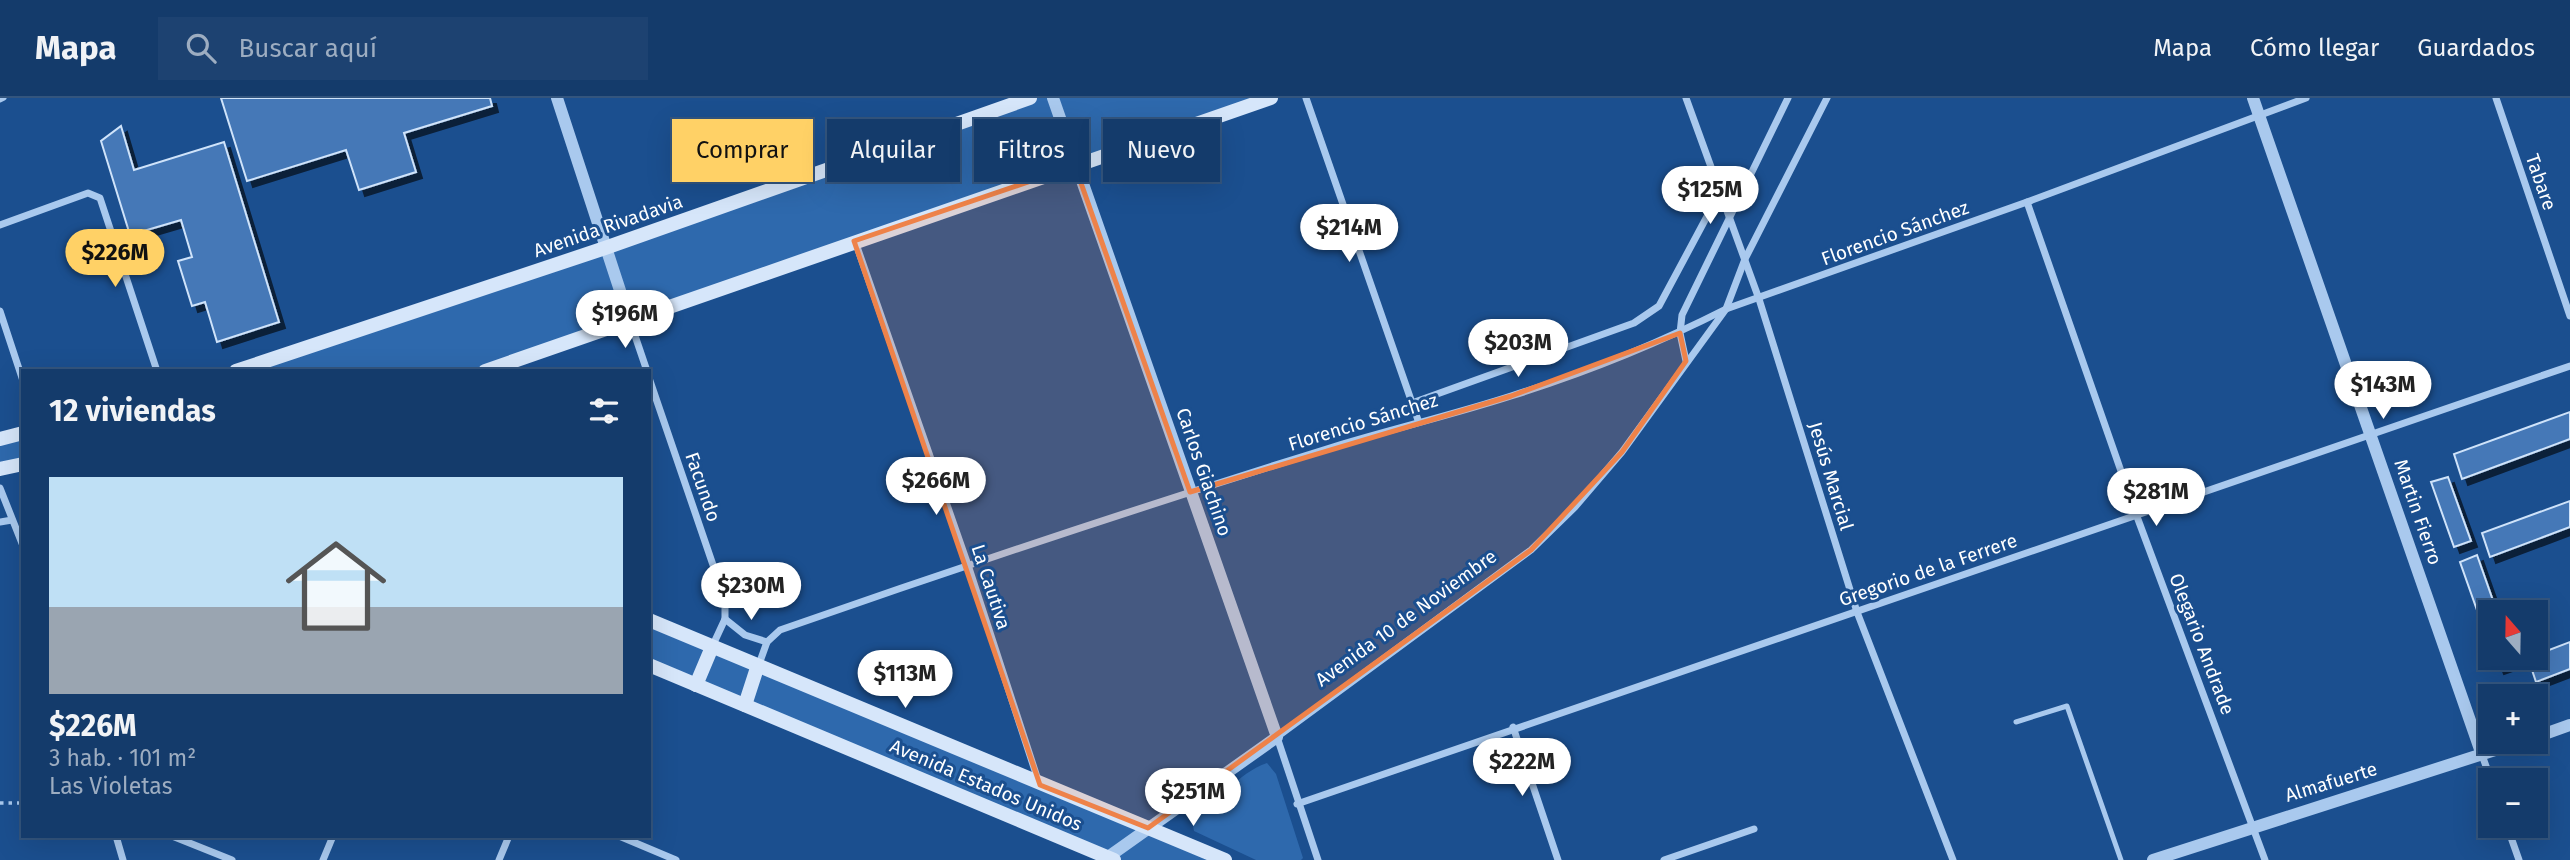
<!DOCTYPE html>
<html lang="es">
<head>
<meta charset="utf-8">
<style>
  body { margin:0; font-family:"Fira Sans",sans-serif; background:#1d4271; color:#f1f3f6; height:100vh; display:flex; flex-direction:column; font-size:26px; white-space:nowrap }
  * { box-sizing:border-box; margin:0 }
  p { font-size:23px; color:#9dadc1 }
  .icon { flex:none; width:38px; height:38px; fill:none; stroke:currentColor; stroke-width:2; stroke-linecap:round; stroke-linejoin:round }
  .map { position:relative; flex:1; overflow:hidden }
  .side { position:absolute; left:21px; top:271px; width:630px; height:469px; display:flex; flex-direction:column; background:#143b6b; border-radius:0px; box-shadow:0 7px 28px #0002,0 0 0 2px #33557e }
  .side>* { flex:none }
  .guide { position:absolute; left:672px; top:21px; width:665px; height:63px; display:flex; gap:14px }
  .needle { width:46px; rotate:340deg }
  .tools { position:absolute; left:2478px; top:502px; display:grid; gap:14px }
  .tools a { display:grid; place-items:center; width:70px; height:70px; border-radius:0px; background:#143b6b; box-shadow:0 7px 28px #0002,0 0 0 2px #33557e; font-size:35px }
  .price { position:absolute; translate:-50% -60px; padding:0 16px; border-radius:24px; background:#fff; color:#222; font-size:23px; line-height:46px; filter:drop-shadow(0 2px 4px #0008) }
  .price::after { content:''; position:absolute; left:50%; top:42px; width:21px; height:16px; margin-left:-10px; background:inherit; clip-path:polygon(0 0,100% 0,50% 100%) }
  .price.selected { background:#ffd166; color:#111 }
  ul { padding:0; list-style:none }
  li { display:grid; align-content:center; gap:14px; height:371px; padding:0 28px }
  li+li { border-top:2px solid #33557e }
  li span { display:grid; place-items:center; height:217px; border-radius:0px; color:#555 }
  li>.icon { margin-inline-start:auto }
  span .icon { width:126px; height:126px; fill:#fffc; stroke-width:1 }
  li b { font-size:30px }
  h2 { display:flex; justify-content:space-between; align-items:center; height:84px; padding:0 28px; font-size:30px }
  .pill { padding:0 24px; border-radius:0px; background:#143b6b; box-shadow:0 7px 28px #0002,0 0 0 2px #33557e; font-size:24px; line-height:63px }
  .pill.selected { background:#ffd166; color:#111 }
  header { display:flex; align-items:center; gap:42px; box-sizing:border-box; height:98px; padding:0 35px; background:#143b6b; border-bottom:2px solid #33557e }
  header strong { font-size:33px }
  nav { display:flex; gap:38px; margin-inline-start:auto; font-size:24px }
  .search { width:490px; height:63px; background:#1d4271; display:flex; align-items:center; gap:18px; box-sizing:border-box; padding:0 24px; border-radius:0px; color:#9dadc1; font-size:26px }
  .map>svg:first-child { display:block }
</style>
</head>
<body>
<header>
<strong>Mapa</strong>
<div class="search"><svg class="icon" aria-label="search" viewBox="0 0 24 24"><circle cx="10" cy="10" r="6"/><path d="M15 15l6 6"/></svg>Buscar aquí</div>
<nav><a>Mapa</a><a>Cómo llegar</a><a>Guardados</a></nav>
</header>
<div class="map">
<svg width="2570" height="762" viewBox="0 0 2570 762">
  <defs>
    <filter id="shadow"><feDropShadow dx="6" dy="6" stdDeviation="0" flood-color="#0009"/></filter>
  </defs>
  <rect width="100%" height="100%" fill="#1b4f8f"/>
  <g fill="#2e69ad">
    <polygon points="1030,0 1271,0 485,273 236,273"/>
    <polygon points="23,335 23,366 0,371 0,341"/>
    <polygon points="649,522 1225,762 1114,762 649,567"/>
    <path d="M 1267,665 L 1276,676 L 1303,760 L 1301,762 L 1256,762 L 1194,733 L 1192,722 C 1218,704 1238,675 1267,665 Z"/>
  </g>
  <g fill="#4478b7" stroke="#cfe3fa" stroke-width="2" filter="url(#shadow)">
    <polygon points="221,0 490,0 492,8 404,35 416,74 359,92 346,52 247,83"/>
    <polygon points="121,28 134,72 224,44 279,224 217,244 205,204 192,208 178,163 192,159 181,122 130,137 101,43"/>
    <polygon points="2570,314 2570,341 2462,381 2454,356"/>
    <polygon points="2448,379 2471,443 2454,449 2431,384"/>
    <polygon points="2570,403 2570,429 2490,459 2482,435"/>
    <polygon points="2477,457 2497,514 2490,514 2490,549 2460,464"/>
    <polygon points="2570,544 2570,571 2536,584 2528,560 2536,560 2536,557"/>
    <polygon points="2494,560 2514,560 2515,564 2498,570"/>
  </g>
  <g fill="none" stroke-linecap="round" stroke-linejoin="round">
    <polyline stroke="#a9c9ee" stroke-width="3.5" stroke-dasharray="3.5 5" stroke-linecap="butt" points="0,705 23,705"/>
    <g stroke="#a9c9ee" stroke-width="5">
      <polyline points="0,2 4,0"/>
      <polyline points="2016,624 2067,608 2121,762"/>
    </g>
    <g stroke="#a9c9ee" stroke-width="7">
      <polyline points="1306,0 1418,322"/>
      <polyline points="1686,0 1759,201 1857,514 1953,762"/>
      <polyline points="2496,0 2570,218"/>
      <polyline points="2027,104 2136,416 2265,762"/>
      <polyline points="0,127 88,95 100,100 157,273"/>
      <polyline points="855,143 968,467 1038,682"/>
      <polyline points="0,213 23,283"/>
      <polyline points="630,223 647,273"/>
      <polyline points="1686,263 1680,235 1682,217 1788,0"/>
      <polyline points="649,280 725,502 725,521 712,549"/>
      <polyline points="1412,305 1634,225 1659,208 1719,96"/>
      <polyline points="0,390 23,448"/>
      <polyline points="0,424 12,422"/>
      <polyline points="725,521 745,537 767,544"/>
      <path d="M 758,569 L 767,544 L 780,532 C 963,468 1147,407 1333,349 C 1392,331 1452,317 1511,298 C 1585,275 1657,246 1726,211 L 2027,104 L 2306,0"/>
      <polyline points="1513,629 1558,762"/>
      <polyline points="2482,657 2491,682"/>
      <polyline points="1297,706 2570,268"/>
      <polyline points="2507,728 2519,762"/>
      <polyline points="116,738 123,762"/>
      <polyline points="172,738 232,762"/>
      <polyline points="619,738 676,762"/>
      <polyline points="323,762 333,738"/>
      <polyline points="499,762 509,738"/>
      <polyline points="1318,762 1277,639 1531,452 1575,409 1622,354 1726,211 1745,161 1827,0"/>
      <polyline points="1664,762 1754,731"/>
    </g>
    <g stroke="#a9c9ee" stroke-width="12">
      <polyline points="557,0 630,223"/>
      <polyline points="1053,0 1277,639 1104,762"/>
      <polyline points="2253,0 2482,657"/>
      <polyline points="2536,639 2570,627"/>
      <polyline points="2153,762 2520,644"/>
    </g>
    <g stroke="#d6e6fa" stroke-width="14">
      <polyline points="236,273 605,150 1030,0"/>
      <polyline points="485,273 1271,0"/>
      <polyline points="0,341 23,335"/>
      <polyline points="0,371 23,366"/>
      <polyline points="649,522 1225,762"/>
      <polyline points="649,567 1114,762"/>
      <polyline points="696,587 712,549"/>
      <polyline points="745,607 757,570"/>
    </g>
  </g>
  <path fill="#ee8249" fill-opacity="0.2" stroke="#ee8249" stroke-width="5" stroke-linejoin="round" d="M 1075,68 L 1190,394 L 1511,298 L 1680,235 L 1686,263 L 1622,354 L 1531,452 L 1148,730 L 1040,687 L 854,143 Z"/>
  <g text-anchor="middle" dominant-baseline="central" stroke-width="6" stroke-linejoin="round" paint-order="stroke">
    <g font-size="19" fill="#fff" stroke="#1b4f8f">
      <text transform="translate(2541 84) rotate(71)">Tabare</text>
      <text transform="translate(608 128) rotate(-19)">Avenida Rivadavia</text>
      <text transform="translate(1895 135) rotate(-20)">Florencio Sánchez</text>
      <text transform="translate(1363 324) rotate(-17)">Florencio Sánchez</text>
      <text transform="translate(1204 374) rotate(71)">Carlos Giachino</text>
      <text transform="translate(1831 378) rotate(73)">Jesús Marcial</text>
      <text transform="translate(703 389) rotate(71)">Facundo</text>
      <text transform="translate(2418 414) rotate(71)">Martin Fierro</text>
      <text transform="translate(1928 472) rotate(-19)">Gregorio de la Ferrere</text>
      <text transform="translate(991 489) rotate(72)">La Cautiva</text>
      <text transform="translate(1406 520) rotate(-36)">Avenida 10 de Noviembre</text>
      <text transform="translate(2202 546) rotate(69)">Olegario Andrade</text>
      <text transform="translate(2331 684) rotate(-17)">Almafuerte</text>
      <text transform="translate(986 687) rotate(23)">Avenida Estados Unidos</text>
    </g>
  </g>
</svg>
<div class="tools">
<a><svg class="needle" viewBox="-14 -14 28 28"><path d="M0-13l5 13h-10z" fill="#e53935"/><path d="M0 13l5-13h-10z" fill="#9dadc1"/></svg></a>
<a>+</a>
<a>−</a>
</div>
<b class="price" style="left:1710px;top:128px">$125M</b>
<b class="price" style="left:1349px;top:166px">$214M</b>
<b class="price selected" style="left:115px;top:191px">$226M</b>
<b class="price" style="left:625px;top:252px">$196M</b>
<b class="price" style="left:1518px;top:281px">$203M</b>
<b class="price" style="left:2383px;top:323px">$143M</b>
<b class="price" style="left:936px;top:419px">$266M</b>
<b class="price" style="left:2156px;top:430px">$281M</b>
<b class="price" style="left:751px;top:524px">$230M</b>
<b class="price" style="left:905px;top:612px">$113M</b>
<b class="price" style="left:1522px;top:700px">$222M</b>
<b class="price" style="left:1193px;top:730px">$251M</b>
<div class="guide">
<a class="pill selected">Comprar</a>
<a class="pill">Alquilar</a>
<a class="pill">Filtros</a>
<a class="pill">Nuevo</a>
</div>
<section class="side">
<h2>12 viviendas<svg class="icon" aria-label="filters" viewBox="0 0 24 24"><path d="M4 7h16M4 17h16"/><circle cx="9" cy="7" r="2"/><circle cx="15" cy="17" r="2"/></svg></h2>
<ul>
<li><span style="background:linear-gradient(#bfe0f5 60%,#9aa5b1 0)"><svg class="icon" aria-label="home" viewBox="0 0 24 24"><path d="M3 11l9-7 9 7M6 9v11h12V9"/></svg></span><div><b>$226M</b><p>3 hab. · 101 m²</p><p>Las Violetas</p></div></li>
</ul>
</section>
</div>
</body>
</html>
